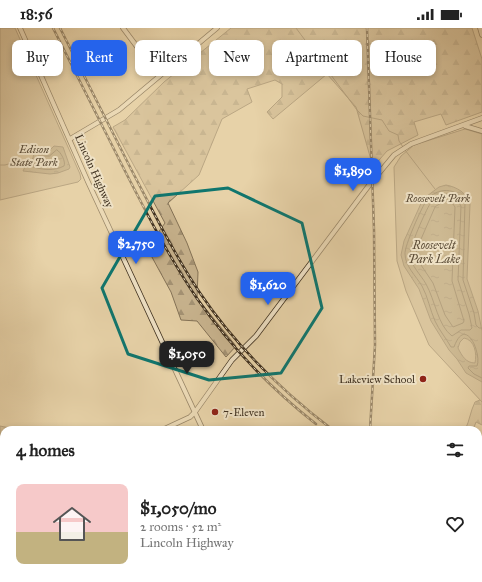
<!DOCTYPE html>
<html lang="en">
<head>
<meta charset="utf-8">
<style>
  body { margin:0; font-family:"IM FELL Great Primer",serif; background:#f6f6f6; color:#222; height:100vh; display:flex; flex-direction:column; font-size:15px; white-space:nowrap }
  * { box-sizing:border-box; margin:0 }
  p { font-size:13px; color:#767676 }
  .icon { flex:none; width:22px; height:22px; fill:none; stroke:currentColor; stroke-width:2; stroke-linecap:round; stroke-linejoin:round }
  .map { position:relative; flex:1; overflow:hidden }
  .panel { position:absolute; left:0px; top:398px; width:482px; height:156px; display:flex; flex-direction:column; background:#fff; border-radius:12px 12px 0 0; box-shadow:0 2px 6px #0003 }
  .panel>* { flex:none }
  .banner { position:absolute; left:12px; top:12px; width:458px; height:36px; display:flex; gap:8px }
  .price { position:absolute; translate:-50% -34px; padding:0 9px; border-radius:8px; background:#2563eb; color:#fff; font-size:13px; line-height:26px; filter:drop-shadow(0 1px 2px #0008) }
  .price::after { content:''; position:absolute; left:50%; top:24px; width:12px; height:9px; margin-left:-6px; background:inherit; clip-path:polygon(0 0,100% 0,50% 100%) }
  .price.current { background:#222; color:#fff }
  ul { padding:0; list-style:none }
  li { display:flex; align-items:center; gap:12px; height:100px; padding:0 16px }
  li span { display:grid; place-items:center; flex:none; width:112px; height:80px; border-radius:8px; color:#555 }
  li>.icon { margin-inline-start:auto }
  span .icon { width:48px; height:48px; fill:#fffc; stroke-width:1 }
  li b { font-size:17px }
  h2 { display:flex; justify-content:space-between; align-items:center; height:48px; padding:0 16px; font-size:17px }
  .pill { padding:0 14px; border-radius:8px; background:#fff; box-shadow:0 2px 6px #0003; font-size:14px; line-height:36px }
  .pill.current { background:#2563eb; color:#fff }
  .status { display:flex; justify-content:space-between; align-items:center; height:28px; padding:0 20px; background:#fff; direction:ltr }
  .status svg { height:11px; fill:currentColor }
  .map>svg:first-child { display:block }
</style>
</head>
<body>
<div class="status"><b>18:56</b><svg viewBox="0 0 49 12"><path d="M0 12V9h3v3zM5 12V6h3v6zM10 12V3h3v9zM15 12V0h3v12zM26 1h20v11H26zM47 4h2v5h-2z"/></svg></div>
<div class="map">
<svg width="482" height="554" viewBox="0 0 482 554">
  <defs>
    <pattern id="forest-firs" width="22" height="20" patternUnits="userSpaceOnUse"><rect width="22" height="20" fill="#cab691"/><path d="M5 1l3.5 6h-7zM16 11l3.5 6h-7z" fill="#a59476"/></pattern>
    <pattern id="water-ripples" width="26" height="14" patternUnits="userSpaceOnUse"><rect width="26" height="14" fill="#ae9b79"/><path d="M2 4q2-2 4 0t4 0M15 11q2-2 4 0t4 0" fill="none" stroke="#8f7f63"/></pattern>
  </defs>
  <rect width="100%" height="100%" fill="#e7d2a8"/>
  <filter id="stains"><feTurbulence type="fractalNoise" baseFrequency=".005" numOctaves="4"/><feColorMatrix values="0 0 0 0 .2 0 0 0 0 .09 0 0 0 0 .02 0 0 0 .5 -.17"/></filter>
  <radialGradient id="worn" r=".72"><stop offset=".6" stop-color="#630" stop-opacity="0"/><stop offset="1" stop-color="#630" stop-opacity=".3"/></radialGradient>
  <g fill="url(#forest-firs)" stroke="#847358">
    <polygon points="231,0 472,0 482,31 482,84 446,97 441,86 414,94 418,107 387,123 373,139 356,79 327,46 273,91 267,84 282,69 282,56 275,52 247,61 252,74 222,91 199,147 168,175 187,215 198,244 197,270 236,318 226,329 197,293 181,292 171,264 147,220 165,195 113,99 125,92 164,54"/>
    <path d="M 480,372 L 482,372 L 482,397 L 476,394 L 473,402 L 465,402 C 470,392 470,384 475,374 Z"/>
    <polygon points="0,398 19,402 4,402 4,457 0,456"/>
    <polygon points="478,473 482,476 482,541 478,538"/>
  </g>
  <g fill="#cab691" stroke="#847358">
    <polygon points="0,0 15,0 80,146 81,151 78,154 0,172"/>
    <polygon points="465,101 482,106 482,374 429,317 406,263 397,233 394,139 401,128 414,117"/>
  </g>
  <g fill="url(#water-ripples)" stroke="#817055" fill-rule="evenodd">
    <polygon points="54,118 63,119 70,139 69,141 58,145 50,146 23,143 26,137 33,130 34,124 36,123 48,124"/>
    <path d="M 446,157 C 457,159 467,165 470,176 L 467,251 L 478,283 L 482,303 L 482,354 L 466,345 L 457,331 L 449,322 L 431,293 L 419,261 L 404,238 L 401,227 L 404,213 L 423,171 L 439,159 ZM 464,310 C 475,312 477,326 475,335 C 466,335 462,328 458,320 L 460,314 Z"/>
  </g>
  <g fill="none" stroke-linecap="round" stroke-linejoin="round">
    <g stroke="#76664c" stroke-width="1">
      <path d="M 57,122 C 61,124 66,134 64,138 C 54,143 44,142 33,139 L 38,128 L 49,128 Z"/>
      <path d="M 446,166 L 457,172 L 461,178 L 458,252 L 469,286 L 472,300 L 470,302 L 461,302 L 452,308 C 438,298 435,272 426,256 C 421,247 411,238 410,227 C 409,220 426,182 430,176 C 433,172 441,167 446,166 Z"/>
      <polygon points="445,173 453,176 455,179 452,253 464,293 463,295 453,299 445,287 433,255 417,231 416,225 418,218 435,179"/>
      <path d="M 482,300 L 479,300 L 476,297 L 474,285 L 463,252 L 465,174 C 457,159 437,159 427,172 C 422,178 404,219 405,226 C 405,238 416,248 422,258 C 428,269 430,282 435,293 C 439,302 446,310 451,319 L 454,319 C 466,286 482,327 477,338 L 469,338 L 468,340 L 474,346 L 482,350"/>
    </g>
    <g stroke="#817055" stroke-width="1">
      <polyline points="296,0 357,82 363,88 382,92 389,103 398,107 399,113 403,119"/>
      <polyline points="405,122 435,161"/>
      <polyline points="0,137 5,137 12,135 14,137 16,135 26,137"/>
    </g>
    <defs>
      <g id="secondary">
        <polyline points="20,0 88,154 203,402"/>
        <polyline points="123,0 159,48"/>
        <polyline points="480,0 482,7"/>
        <polyline points="465,98 482,103"/>
        <polyline points="70,111 119,82 217,0"/>
        <polyline points="162,402 190,389 195,384 232,332 256,308 370,156 394,127 411,116 482,90"/>
        <polyline points="271,550 273,554"/>
        <polyline points="23,554 24,550"/>
        <polyline points="26,554 27,550"/>
      </g>
    </defs>
    <use href="#secondary" stroke="#3e301f" stroke-width="5.5"/>
    <use href="#secondary" stroke="#efe2c6" stroke-width="4"/>
    <defs>
      <g id="rail">
        <path d="M 53,0 C 77,48 101,95 125,143 C 147,186 169,229 196,269 C 229,317 270,360 316,396"/>
        <path d="M 60,0 C 84,47 107,94 131,141 C 153,183 174,226 200,265 C 236,318 283,364 333,402"/>
        <polyline points="367,0 374,202 375,317 370,402"/>
        <polyline points="478,509 482,512"/>
        <polyline points="478,517 482,520"/>
        <polyline points="342,554 343,550"/>
      </g>
    </defs>
    <use href="#rail" stroke="#3e301f" stroke-width="2.5"/>
    <use href="#rail" stroke="#efe2c6" stroke-width="1" stroke-dasharray="3" stroke-linecap="butt"/>
  </g>
  <path d="M0 0H482V554H0ZM 228,160 L 302,195 L 322,280 L 281,345 L 209,352 L 128,326 L 102,260 L 155,168 Z" fill="#e7d2a8" fill-opacity=".55" fill-rule="evenodd"/>
  <path fill="none" stroke="#0f766e" stroke-width="3" stroke-linejoin="round" d="M 228,160 L 302,195 L 322,280 L 281,345 L 209,352 L 128,326 L 102,260 L 155,168 Z"/>
  <g fill="#8f2418" stroke="#efe2c6" stroke-width="1.5">
    <circle cx="423" cy="351" r="4"/>
    <circle cx="215" cy="384" r="4"/>
  </g>
  <g text-anchor="middle" dominant-baseline="central" stroke-width="4" stroke-linejoin="round" paint-order="stroke">
    <g font-size="11" font-style="italic" fill="#5a4b36" stroke="#efe2c6">
      <text x="34" y="121">Edison<tspan x="34" dy="13">State Park</tspan></text>
      <text x="438" y="170">Roosevelt Park</text>
    </g>
    <g font-size="11" fill="#3e301f" stroke="#efe2c6">
      <text transform="translate(94 143) rotate(66)">Lincoln Highway</text>
    </g>
    <g font-size="11" fill="#3e301f" stroke="#efe2c6" text-anchor="end">
      <text x="415" y="351">Lakeview School</text>
      <text x="223" y="384" text-anchor="start">7-Eleven</text>
    </g>
    <g font-size="12" font-style="italic" fill="#5a4b36" stroke="#efe2c6">
      <text x="434" y="217">Roosevelt<tspan x="434" dy="14">Park Lake</tspan></text>
    </g>
  </g>
  <rect width="100%" height="100%" filter="url(#stains)"/>
  <rect width="100%" height="100%" fill="url(#worn)"/>
</svg>
<b class="price" style="left:353px;top:164px">$1,890</b>
<b class="price" style="left:136px;top:237px">$2,750</b>
<b class="price" style="left:268px;top:278px">$1,620</b>
<b class="price current" style="left:187px;top:347px">$1,050</b>
<div class="banner">
<a class="pill">Buy</a>
<a class="pill current">Rent</a>
<a class="pill">Filters</a>
<a class="pill">New</a>
<a class="pill">Apartment</a>
<a class="pill">House</a>
</div>
<section class="panel">
<h2>4 homes<svg class="icon" aria-label="filters" viewBox="0 0 24 24"><path d="M4 7h16M4 17h16"/><circle cx="9" cy="7" r="2"/><circle cx="15" cy="17" r="2"/></svg></h2>
<ul>
<li><span style="background:linear-gradient(#f6c9c9 60%,#c2b280 0)"><svg class="icon" aria-label="home" viewBox="0 0 24 24"><path d="M3 11l9-7 9 7M6 9v11h12V9"/></svg></span><div><b>$1,050/mo</b><p>2 rooms · 52 m²</p><p>Lincoln Highway</p></div><svg class="icon" aria-label="heart" viewBox="0 0 24 24"><path d="M12 20l-8-8c-3-5 5-10 8-4 3-6 11-1 8 4z"/></svg></li>
</ul>
</section>
</div>
</body>
</html>
